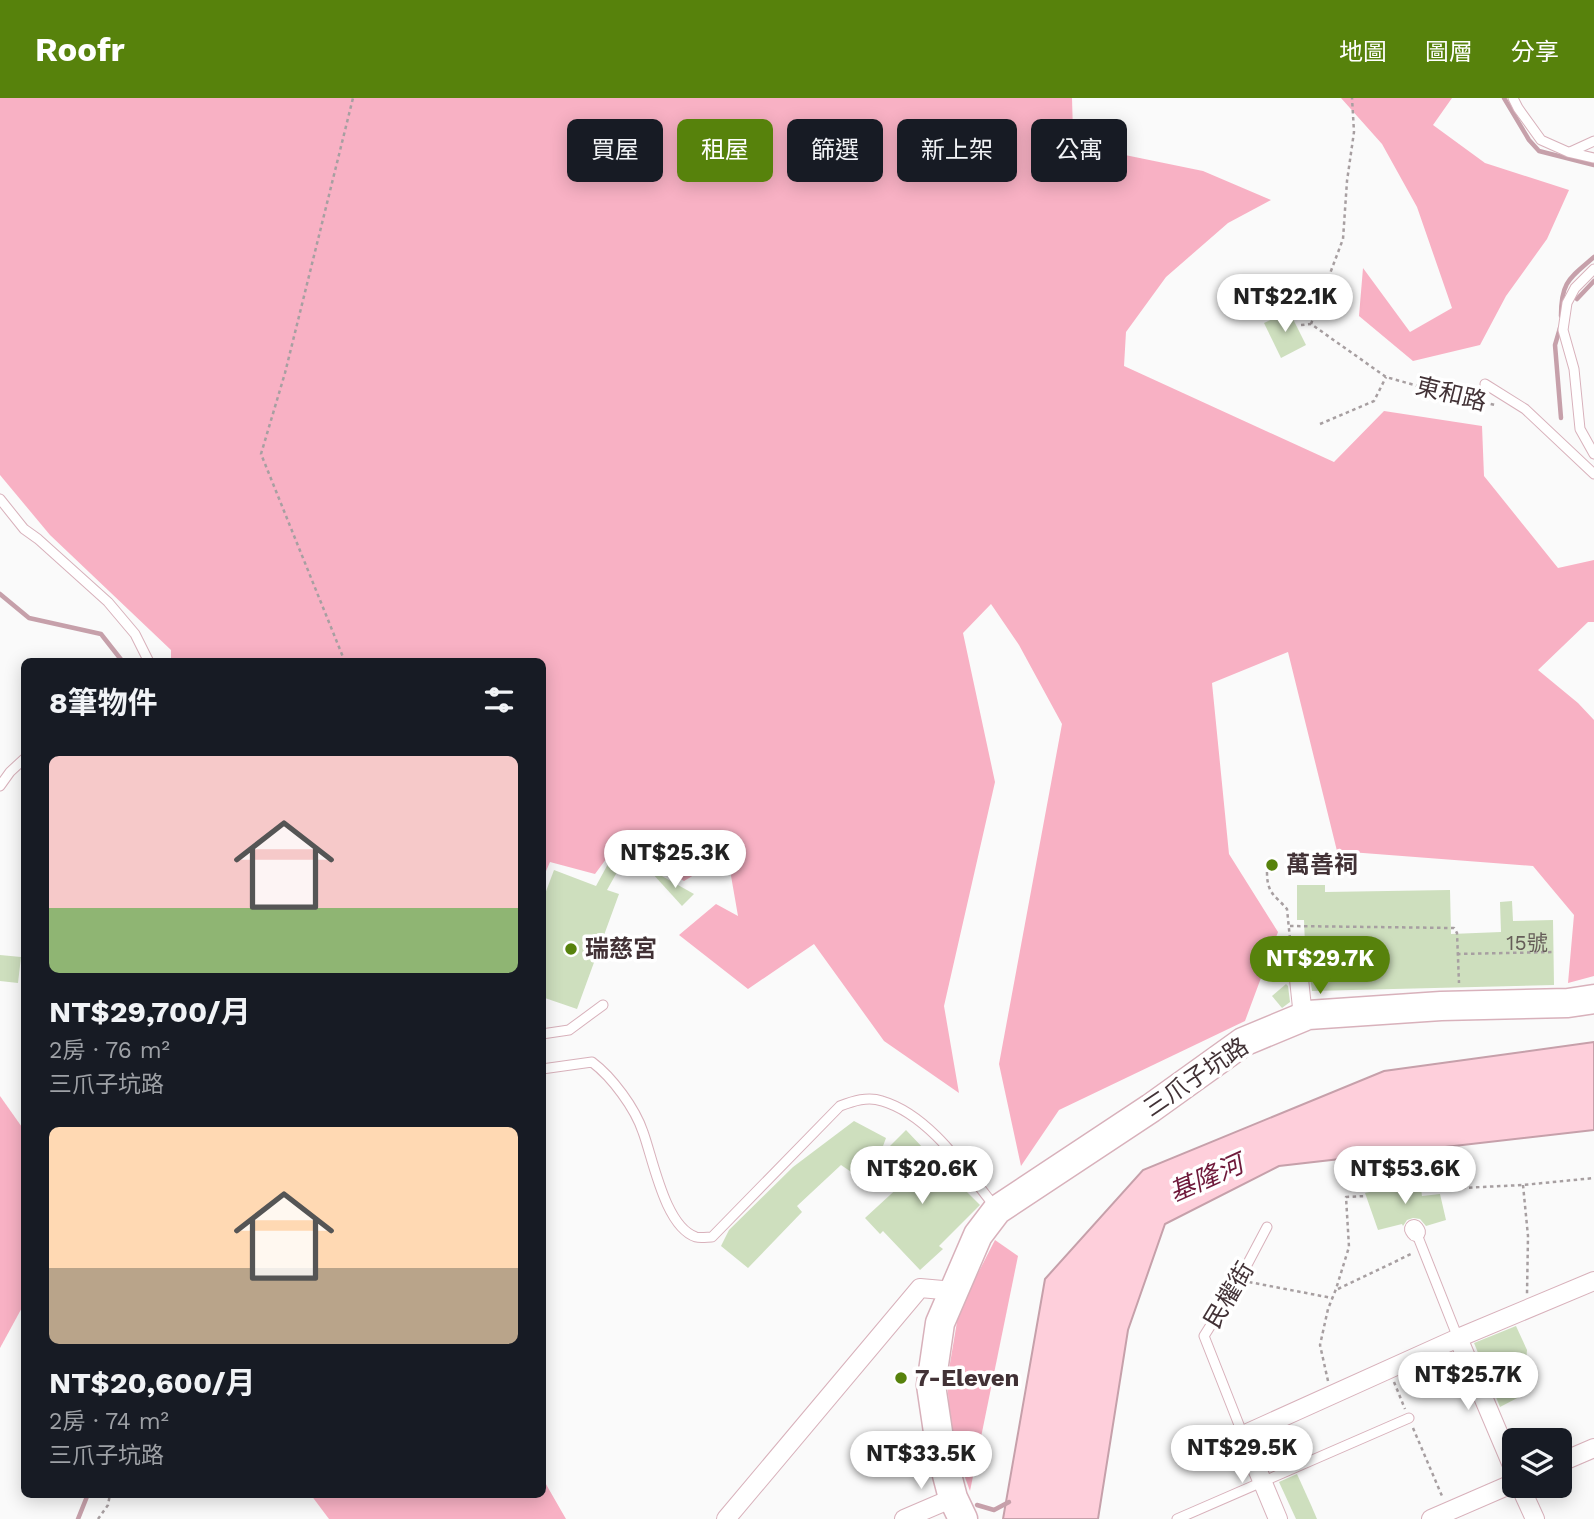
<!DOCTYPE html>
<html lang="zh-TW">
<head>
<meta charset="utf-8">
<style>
  body { margin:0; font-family:"Work Sans","Noto Sans TC",sans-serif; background:#20242c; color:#f1f3f6; height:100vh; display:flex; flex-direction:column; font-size:26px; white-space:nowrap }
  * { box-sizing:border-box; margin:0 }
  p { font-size:23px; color:#9ea1a6 }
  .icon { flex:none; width:38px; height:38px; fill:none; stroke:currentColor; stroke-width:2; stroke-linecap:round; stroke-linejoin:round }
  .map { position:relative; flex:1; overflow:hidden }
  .drawer { position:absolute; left:21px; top:560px; width:525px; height:840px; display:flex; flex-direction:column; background:#171b24; border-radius:10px; box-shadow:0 4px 18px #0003 }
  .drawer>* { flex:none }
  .banner { position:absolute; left:567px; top:21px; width:665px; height:63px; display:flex; gap:14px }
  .tools { position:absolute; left:1502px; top:1330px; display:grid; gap:14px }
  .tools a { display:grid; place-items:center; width:70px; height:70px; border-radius:10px; background:#171b24; box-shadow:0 4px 18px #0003; font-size:35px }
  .price { position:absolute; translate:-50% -60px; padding:0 16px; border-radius:24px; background:#fff; color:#222; font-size:23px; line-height:46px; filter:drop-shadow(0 2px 4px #0008) }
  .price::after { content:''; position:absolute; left:50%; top:42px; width:21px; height:16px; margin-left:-10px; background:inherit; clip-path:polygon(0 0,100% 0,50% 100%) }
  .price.current { background:#57820c; color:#fff }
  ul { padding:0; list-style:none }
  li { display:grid; align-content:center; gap:14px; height:371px; padding:0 28px }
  li span { display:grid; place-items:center; height:217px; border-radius:10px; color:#555 }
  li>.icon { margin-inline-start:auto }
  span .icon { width:126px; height:126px; fill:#fffc; stroke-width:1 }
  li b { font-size:30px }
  h2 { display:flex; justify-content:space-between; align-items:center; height:84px; padding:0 28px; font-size:30px }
  .pill { padding:0 24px; border-radius:10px; background:#171b24; box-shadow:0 4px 18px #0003; font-size:24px; line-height:63px }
  .pill.current { background:#57820c; color:#fff }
  header { display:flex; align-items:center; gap:42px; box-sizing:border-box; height:98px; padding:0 35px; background:#57820c; color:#fff }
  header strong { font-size:33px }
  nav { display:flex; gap:38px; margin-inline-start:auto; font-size:24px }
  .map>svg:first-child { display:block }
</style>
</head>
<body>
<header>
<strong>Roofr</strong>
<nav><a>地圖</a><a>圖層</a><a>分享</a></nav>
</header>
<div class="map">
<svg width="1594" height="1421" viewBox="0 0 1594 1421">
  <rect width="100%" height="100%" fill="#fafafa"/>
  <g fill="#f8b1c4">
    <polygon points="0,0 1072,0 1073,35 1125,57 1203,73 1271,102 1228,125 1166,179 1126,234 1124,268 1334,364 1384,313 1482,328 1484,378 1558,470 1594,462 1594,524 1588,524 1538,572 1578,605 1594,622 1594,878 1568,885 1574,817 1533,768 1337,753 1288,554 1212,585 1229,756 1278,834 1245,923 1059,1012 1021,1068 999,966 1062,626 1019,547 991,506 963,535 995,684 944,908 959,995 884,943 814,846 748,891 679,837 716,806 738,818 730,772 694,777 684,783 618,745 595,776 550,764 543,780 542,564 171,563 171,552 50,437 0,377"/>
    <polygon points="1341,0 1452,0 1433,27 1485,65 1569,92 1547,141 1506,198 1480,247 1413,263 1359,218 1363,170 1410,234 1452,210 1417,109 1382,46"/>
    <polygon points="0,998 24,1032 24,1206 0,1250"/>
    <polygon points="995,1142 1018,1158 970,1393 952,1344 947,1283 959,1212"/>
    <polygon points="543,1381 566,1421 329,1421 311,1397 542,1396"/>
  </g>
  <polygon fill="#fecfdb" stroke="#c6a0aa" stroke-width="2" points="1594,944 1594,1032 1279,1068 1165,1126 1128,1232 1098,1421 1003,1421 1045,1181 1143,1072 1384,973"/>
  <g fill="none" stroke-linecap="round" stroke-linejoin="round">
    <g stroke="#c6a0aa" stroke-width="4.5">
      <polyline points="1504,0 1529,42 1539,53 1594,67"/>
      <polyline points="1577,201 1594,183"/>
      <path d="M 1561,218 C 1561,183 1570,180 1594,159"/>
      <polyline points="1560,230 1555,247 1561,320"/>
      <polyline points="0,496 29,520 101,536 123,564"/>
      <polyline points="977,1407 994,1412 1009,1404"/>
      <polyline points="78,1421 88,1396"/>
    </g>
  </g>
  <g fill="#cedfbe">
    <polygon points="1289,213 1306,247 1281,260 1264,225"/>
    <polygon points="615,753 626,758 607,792 619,796 577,911 542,899 542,804 554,772 596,788"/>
    <polygon points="653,773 694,796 682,808 652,775"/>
    <polygon points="1297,787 1325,787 1325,794 1450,792 1451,836 1501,834 1500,804 1512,803 1513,823 1553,822 1554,887 1312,893 1310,879 1306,872 1304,822 1297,822"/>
    <polygon points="0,857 21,859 18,885 0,883"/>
    <polygon points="1286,886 1288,888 1290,904 1282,910 1272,898"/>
    <polygon points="854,1023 886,1040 869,1086 841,1067 797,1108 802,1114 748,1170 721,1148 729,1132 793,1069"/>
    <polygon points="906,1032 959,1088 960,1087 980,1107 939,1148 943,1151 920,1172 883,1133 880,1136 865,1120 915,1074 890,1048"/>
    <polygon points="1420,1083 1422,1098 1440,1096 1446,1122 1426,1128 1420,1121 1413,1120 1407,1122 1403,1128 1402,1126 1378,1132 1365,1095"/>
    <polygon points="1516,1228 1527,1252 1523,1297 1500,1309 1474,1245"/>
    <polygon points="1278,1334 1291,1364 1273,1372 1260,1342"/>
    <polygon points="1297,1376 1311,1407 1317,1421 1296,1421 1279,1384"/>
  </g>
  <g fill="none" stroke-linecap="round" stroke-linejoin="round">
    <defs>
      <g id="service">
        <polyline points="1513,0 1518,10 1541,42 1568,54 1594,60"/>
        <polyline points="1570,54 1594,43"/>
        <polyline points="1594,171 1575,190 1567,205 1563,232 1574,271 1580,331 1594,356"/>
        <polyline points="1485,286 1525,311 1594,376"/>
        <polyline points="0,401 24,431 38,441 108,504 135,536 149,564"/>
        <polyline points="0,688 10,674 24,661"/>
        <polyline points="542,936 569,932 603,907"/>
        <path d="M 542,971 L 592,964 C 612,979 635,1010 643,1034 C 653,1061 665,1129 696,1139 C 700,1140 708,1139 712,1139 L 840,1008 C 853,1003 868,998 882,1003 C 930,1017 966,1073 996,1110"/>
        <polyline points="1416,1134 1458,1240"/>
        <polyline points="1243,1337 1204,1238 1239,1182 1267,1129"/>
        <polyline points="1177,1421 1409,1320"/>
      </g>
      <g id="minor">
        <polyline points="1299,881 1303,919"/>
        <polyline points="1414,1131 1416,1134"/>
        <polyline points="1458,1240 1514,1372"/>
        <polyline points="1559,1365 1594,1350"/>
        <polyline points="1520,1388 1535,1421"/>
        <polyline points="726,1421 920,1190 954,1193"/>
        <polyline points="904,1421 953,1400"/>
        <polyline points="1278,1421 1243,1337 1458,1240 1594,1183"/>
        <polyline points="1431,1421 1514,1385"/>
      </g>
      <polyline id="primary" points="963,1421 953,1400 941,1354 931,1287 940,1225 978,1137 997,1112 1151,1010 1243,944 1308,917 1441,908 1568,905 1594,901"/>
    </defs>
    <use href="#service" stroke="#d8b1bb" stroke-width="11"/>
    <use href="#minor" stroke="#d8b1bb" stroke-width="20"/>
    <use href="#primary" stroke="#d8b1bb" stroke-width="31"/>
    <g stroke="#a79fa1" stroke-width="2.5" stroke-dasharray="3.5 3.5" stroke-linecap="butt">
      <polyline points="1311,226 1343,141 1347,83 1354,34 1352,0"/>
      <polyline points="1301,227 1311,226 1386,279 1432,292 1495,307"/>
      <polyline points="1320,326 1374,303 1386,279"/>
      <polyline points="345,564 261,356 285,275 353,0"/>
      <path d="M 1267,774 C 1267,796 1275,797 1287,811 L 1291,851"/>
      <polyline points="1290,828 1454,830 1457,835 1459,885"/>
      <polyline points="1457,856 1555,854"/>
      <polyline points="1523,1087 1528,1138 1527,1196"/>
      <polyline points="1441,1091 1523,1087 1594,1080"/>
      <polyline points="1249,1184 1332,1200"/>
      <polyline points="1338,1191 1411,1156"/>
      <polyline points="1328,1283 1320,1247 1328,1211 1336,1191 1349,1149 1346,1099 1366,1098"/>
      <polyline points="1394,1284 1405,1311"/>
      <polyline points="1413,1330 1442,1398"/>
      <polyline points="98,1421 108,1407 110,1396"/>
    </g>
    <use href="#service" stroke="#fff" stroke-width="9"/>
    <use href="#minor" stroke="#fff" stroke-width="18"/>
    <use href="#primary" stroke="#fff" stroke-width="28"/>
  </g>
  <g fill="#57820c" stroke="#fff" stroke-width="2.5">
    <circle cx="1272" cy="767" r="7"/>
    <circle cx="571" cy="851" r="7"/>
    <circle cx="901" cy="1280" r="7"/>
  </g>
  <g text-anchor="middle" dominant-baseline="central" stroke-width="7" stroke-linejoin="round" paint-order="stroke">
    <g font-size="21" fill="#655d58">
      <text x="1527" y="844">15號</text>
    </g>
    <g font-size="24" fill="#423236" stroke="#fff">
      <text transform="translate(1451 296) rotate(14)">東和路</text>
      <text transform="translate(1196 979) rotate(-34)">三爪子坑路</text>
      <text transform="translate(1229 1197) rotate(-59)">民權街</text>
    </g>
    <g font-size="24" font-weight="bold" fill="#423236" stroke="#fff" text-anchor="start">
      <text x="1286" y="767">萬善祠</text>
      <text x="585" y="851">瑞慈宮</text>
      <text x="915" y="1280">7-Eleven</text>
    </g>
    <g font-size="26" font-style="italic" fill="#6f1a3b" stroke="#fff">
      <text transform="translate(1206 1080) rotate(-24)">基隆河</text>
    </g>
  </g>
</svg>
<div class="tools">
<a><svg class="icon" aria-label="layers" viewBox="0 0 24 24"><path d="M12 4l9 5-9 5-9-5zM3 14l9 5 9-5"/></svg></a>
</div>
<b class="price" style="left:1285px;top:236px">NT$22.1K</b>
<b class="price" style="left:675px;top:792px">NT$25.3K</b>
<b class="price current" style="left:1320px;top:898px">NT$29.7K</b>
<b class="price" style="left:922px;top:1108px">NT$20.6K</b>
<b class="price" style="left:1405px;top:1108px">NT$53.6K</b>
<b class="price" style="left:1468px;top:1314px">NT$25.7K</b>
<b class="price" style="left:1242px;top:1387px">NT$29.5K</b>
<b class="price" style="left:921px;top:1393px">NT$33.5K</b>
<div class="banner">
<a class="pill">買屋</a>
<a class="pill current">租屋</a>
<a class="pill">篩選</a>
<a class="pill">新上架</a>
<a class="pill">公寓</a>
</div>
<section class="drawer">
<h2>8筆物件<svg class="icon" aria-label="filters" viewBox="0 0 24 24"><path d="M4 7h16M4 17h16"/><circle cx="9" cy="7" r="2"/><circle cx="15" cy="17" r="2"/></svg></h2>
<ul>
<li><span style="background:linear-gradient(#f6c9c9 70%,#8fb573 0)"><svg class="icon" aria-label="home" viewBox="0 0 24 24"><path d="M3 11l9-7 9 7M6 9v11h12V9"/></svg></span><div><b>NT$29,700/月</b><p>2房 · 76 m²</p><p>三爪子坑路</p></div></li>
<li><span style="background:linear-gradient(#ffd9b3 65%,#b9a48a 0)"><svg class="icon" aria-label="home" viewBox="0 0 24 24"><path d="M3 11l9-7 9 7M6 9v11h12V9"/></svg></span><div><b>NT$20,600/月</b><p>2房 · 74 m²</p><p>三爪子坑路</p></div></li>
</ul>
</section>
</div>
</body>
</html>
